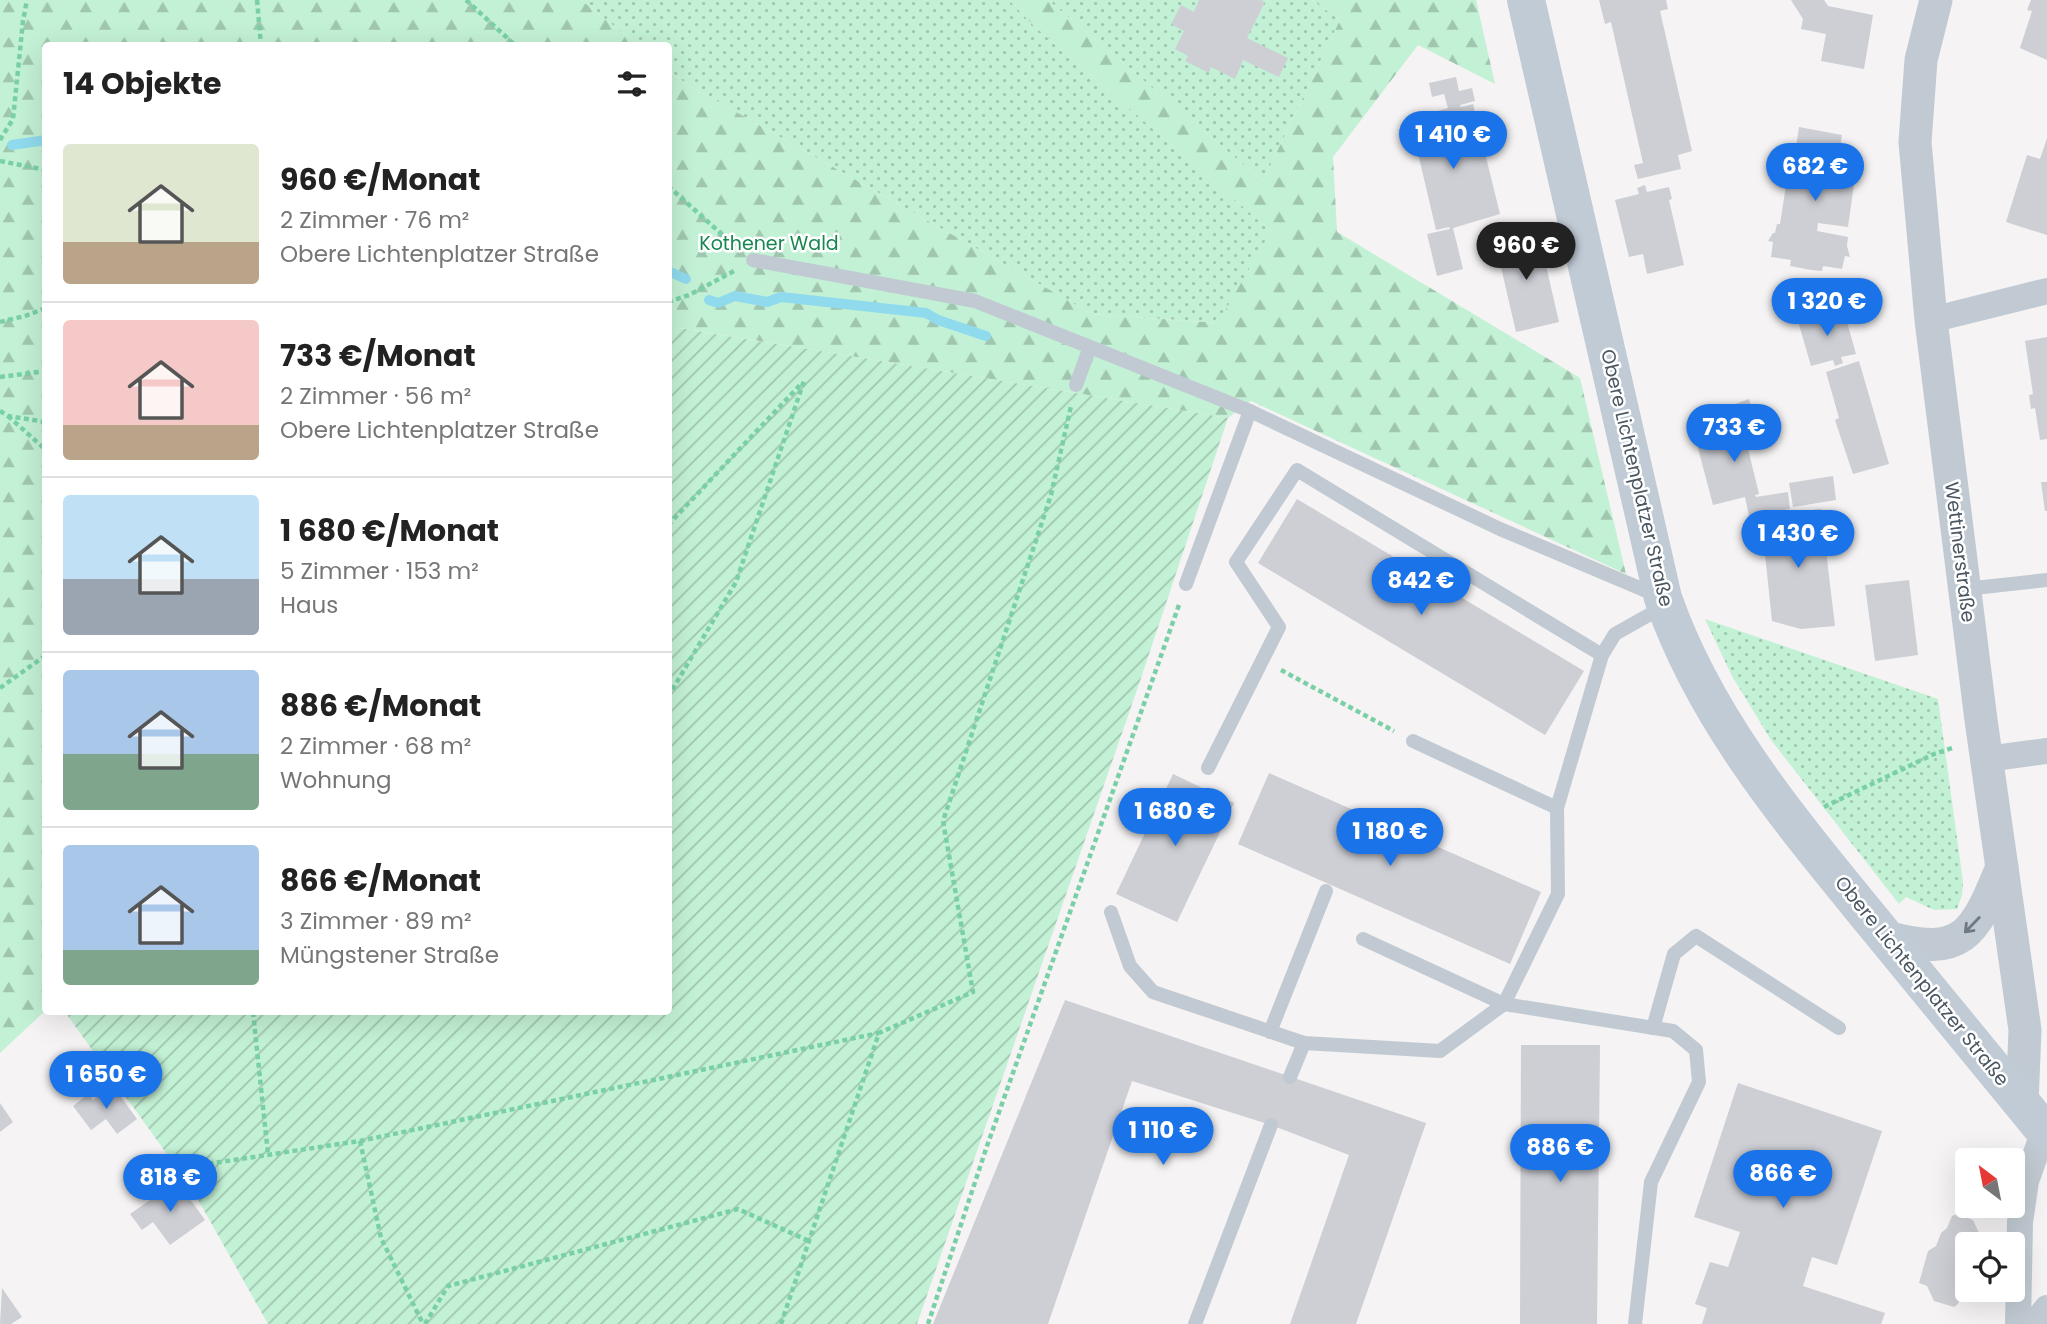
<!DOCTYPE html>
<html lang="de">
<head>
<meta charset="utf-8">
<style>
  body { margin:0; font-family:Poppins,sans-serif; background:#f2f2f2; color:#222; height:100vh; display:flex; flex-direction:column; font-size:26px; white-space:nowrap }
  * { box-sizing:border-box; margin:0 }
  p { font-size:23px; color:#767676 }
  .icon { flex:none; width:38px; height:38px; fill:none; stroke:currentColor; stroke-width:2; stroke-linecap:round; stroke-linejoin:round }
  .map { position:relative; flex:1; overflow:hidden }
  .side { position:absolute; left:42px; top:42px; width:630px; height:973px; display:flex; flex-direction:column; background:#fff; border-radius:7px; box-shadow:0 7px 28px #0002 }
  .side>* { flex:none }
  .needle { width:46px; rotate:328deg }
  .tools { position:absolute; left:1955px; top:1148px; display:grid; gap:14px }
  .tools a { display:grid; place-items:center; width:70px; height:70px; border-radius:7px; background:#fff; box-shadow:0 7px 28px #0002; font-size:35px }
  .price { position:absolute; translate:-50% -60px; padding:0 16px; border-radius:24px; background:#1a73e8; color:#fff; font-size:23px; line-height:46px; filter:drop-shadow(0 2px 4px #0008) }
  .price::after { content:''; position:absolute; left:50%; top:42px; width:21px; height:16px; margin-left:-10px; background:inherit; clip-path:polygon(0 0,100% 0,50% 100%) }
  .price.current { background:#222; color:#fff }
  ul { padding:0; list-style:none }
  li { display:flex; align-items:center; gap:21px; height:175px; padding:0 21px }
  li+li { border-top:2px solid #e0e0e0 }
  li span { display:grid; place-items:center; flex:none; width:196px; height:140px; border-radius:7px; color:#555 }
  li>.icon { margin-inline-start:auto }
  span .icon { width:84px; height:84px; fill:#fffc; stroke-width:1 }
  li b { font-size:30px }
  h2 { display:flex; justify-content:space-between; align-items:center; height:84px; padding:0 21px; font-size:30px }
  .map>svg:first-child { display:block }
</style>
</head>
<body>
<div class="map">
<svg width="2047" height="1324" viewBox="0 0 2047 1324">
  <defs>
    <pattern id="grass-dots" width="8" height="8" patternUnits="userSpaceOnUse" patternTransform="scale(1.75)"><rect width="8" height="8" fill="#c3f1d5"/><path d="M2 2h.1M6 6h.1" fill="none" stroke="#a0c6b0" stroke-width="1.8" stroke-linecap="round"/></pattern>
    <pattern id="forest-firs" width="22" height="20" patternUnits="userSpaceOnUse" patternTransform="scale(1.75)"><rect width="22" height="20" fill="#c3f1d5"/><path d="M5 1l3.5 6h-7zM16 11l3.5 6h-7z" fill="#a0c6b0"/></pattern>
    <pattern id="garden-furrows" width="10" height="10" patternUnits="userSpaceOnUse" patternTransform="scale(1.75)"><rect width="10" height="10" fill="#c3f1d5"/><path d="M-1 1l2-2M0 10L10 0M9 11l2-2" fill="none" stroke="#a0c6b0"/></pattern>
  </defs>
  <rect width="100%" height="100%" fill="#f5f3f3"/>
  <g fill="url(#grass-dots)">
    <polygon points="581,0 1009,0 1032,24 1271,231 1219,323 1092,314 685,83 669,70 668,46 638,45"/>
    <polygon points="1048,0 1312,0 1340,20 1263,181"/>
    <polygon points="1705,619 1938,699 1963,882 1962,895 1957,909 1934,910 1906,897 1899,904 1771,740 1732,676"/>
  </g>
  <g fill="url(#forest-firs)">
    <polygon points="0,0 581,0 638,45 46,46 46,1010 0,1053"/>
    <polygon points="1009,0 1048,0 1263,181 1340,20 1312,0 1476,0 1495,84 1418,45 1333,157 1337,232 1580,378 1626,574 1251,401 1228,418 680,328 669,339 668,70 685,83 1092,314 1218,323 1271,231 1032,24"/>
  </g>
  <polygon fill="url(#garden-furrows)" points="679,328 1228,418 1139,684 917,1324 268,1324 192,1189 65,1012 668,1012 668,339"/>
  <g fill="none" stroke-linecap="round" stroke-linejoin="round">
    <g stroke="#90daee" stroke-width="10">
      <polyline points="12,145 46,140"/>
      <polyline points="668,271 686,279"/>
      <polyline points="709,300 718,303 735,296 767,302 781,297 926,313 938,320 986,336"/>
    </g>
  </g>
  <g fill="#cdcfd5">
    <polygon points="1199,0 1261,0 1265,2 1247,38 1288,58 1279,77 1243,60 1235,79 1211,67 1209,73 1185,61 1188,56 1175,49 1184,31 1171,24 1181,5 1194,12"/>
    <polygon points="1599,0 1666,0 1668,9 1660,11 1692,151 1678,155 1681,169 1638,179 1634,165 1643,163 1611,22 1605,24"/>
    <polygon points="1791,0 1824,0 1828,6 1873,15 1864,69 1821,61 1826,34 1801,29 1803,19"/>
    <polygon points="2031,0 2047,0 2047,60 2020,48 2032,11 2027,10"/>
    <polygon points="1456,77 1459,91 1472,88 1475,101 1460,105 1461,107 1473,104 1500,214 1453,228 1463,269 1437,276 1427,234 1450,229 1449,227 1436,230 1410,119 1448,108 1444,94 1432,97 1429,83"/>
    <polygon points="1799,127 1842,135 1838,160 1849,162 1856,170 1848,227 1818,223 1817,231 1848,237 1847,246 1850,257 1845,256 1842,269 1823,266 1822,271 1811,270 1790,266 1791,260 1771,257 1773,242 1768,241 1773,233 1775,233 1777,224 1780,224 1791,153 1795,154"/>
    <polygon points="2047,138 2047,235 2006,222 2027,155 2040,159"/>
    <polygon points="1645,185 1647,192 1669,187 1672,199 1669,200 1684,265 1647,274 1643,254 1629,257 1615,200 1639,194 1637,188"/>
    <polygon points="1523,230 1527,247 1541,244 1559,322 1516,332 1494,237"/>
    <polygon points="1843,308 1856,354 1841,357 1843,363 1835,366 1833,360 1811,366 1798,321"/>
    <polygon points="2047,337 2047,439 2040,440 2035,408 2031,409 2029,395 2033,394 2025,341"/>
    <polygon points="1859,361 1889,464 1853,474 1835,420 1839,418 1826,372"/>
    <polygon points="1749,399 1754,416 1739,420 1739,424 1742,424 1759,494 1755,495 1756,497 1788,492 1790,509 1749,516 1745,497 1713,505 1694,433 1724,427 1721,409"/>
    <polygon points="1833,476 1836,500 1793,507 1789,483"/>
    <polygon points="2041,482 2047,482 2047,511 2045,511"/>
    <polygon points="1297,499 1584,671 1545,735 1258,563"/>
    <polygon points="1821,509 1835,626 1801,629 1772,621 1761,516"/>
    <polygon points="1909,580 1918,655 1875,661 1865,585"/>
    <polygon points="1269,773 1541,892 1510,964 1238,844"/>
    <polygon points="1173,774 1234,803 1177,922 1116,894"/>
    <polygon points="1065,1000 1426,1123 1356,1324 1290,1324 1349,1155 1271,1125 1132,1081 1048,1324 933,1324"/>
    <polygon points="1521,1045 1600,1045 1597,1324 1520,1324"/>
    <polygon points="1738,1083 1882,1131 1837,1265 1812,1257 1803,1286 1885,1313 1881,1324 1702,1324 1707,1308 1695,1304 1710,1262 1728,1267 1740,1232 1694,1217"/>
    <polygon points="113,1086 137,1119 117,1134 106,1119 91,1130 73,1106 88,1094 93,1100"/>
    <polygon points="0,1103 13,1122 0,1132"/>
    <polygon points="177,1181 205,1220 170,1245 153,1222 142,1230 130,1214"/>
    <polygon points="1957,1214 1973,1220 1979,1233 1975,1244 1967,1244 1967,1286 1963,1288 1958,1304 1954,1307 1934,1301 1927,1286 1919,1283 1928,1251 1936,1246 1941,1233 1947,1228 1952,1216"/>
    <polygon points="2,1288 22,1317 11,1324 0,1324"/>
  </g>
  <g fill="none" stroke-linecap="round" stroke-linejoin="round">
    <g stroke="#7ad0a6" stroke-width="4.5" stroke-dasharray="5 3.5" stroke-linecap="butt">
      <polyline points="257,0 261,46"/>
      <polyline points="466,0 516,46"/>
      <polyline points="0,140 13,119 23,21 27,0"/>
      <polyline points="0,161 46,170"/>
      <polyline points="668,186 736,247"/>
      <polyline points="668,302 689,295 734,271"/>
      <polyline points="0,322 25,316 46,308"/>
      <polyline points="0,377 46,371"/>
      <polyline points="0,411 8,416 46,422"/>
      <polyline points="8,416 46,450"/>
      <polyline points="668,525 801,384"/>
      <polyline points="1281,670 1394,731"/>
      <polyline points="0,688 46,655"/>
      <polyline points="668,697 736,582 804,381"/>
      <polyline points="1824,807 1934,754 1952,748"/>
      <polyline points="253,1012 268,1154"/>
      <polyline points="360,1141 381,1238 423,1324"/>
      <polyline points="200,1165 360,1141 879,1033"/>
      <polyline points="425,1324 448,1286 738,1209 809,1241"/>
      <polyline points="781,1324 879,1033 973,992 943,821 1051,495 1071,406"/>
      <polyline points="928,1324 987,1146 1179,605"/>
    </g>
    <g stroke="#c1cad2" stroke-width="14">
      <polyline points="753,260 975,301 1250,411 1500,529 1656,595"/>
      <polyline points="1076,385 1090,347"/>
      <polyline points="1186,584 1250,411"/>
      <polyline points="1965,589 2047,580"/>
      <polyline points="1413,741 1557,808"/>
      <polyline points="1208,768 1279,627 1236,562 1297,470 1602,655"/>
      <polyline points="1111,912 1130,966 1153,992 1304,1043 1440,1051 1504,1004 1558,894 1557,808 1602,655 1615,634 1663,607"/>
      <polyline points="1363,939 1504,1004 1673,1031 1696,1050 1699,1082 1651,1182 1635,1324"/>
      <polyline points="1653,1028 1674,954 1696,936 1839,1028"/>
      <polyline points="1270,1032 1326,891"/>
      <polyline points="1290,1077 1304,1043"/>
      <polyline points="1195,1324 1271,1125"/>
    </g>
    <g stroke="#c1cad2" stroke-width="26">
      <polyline points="1931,320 2047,291"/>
      <polyline points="1987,759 2047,751"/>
      <polyline points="2018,1324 2020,1222 2026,1181 2044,1131"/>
      <polyline points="2034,1324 2047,1308"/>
    </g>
    <g stroke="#c1cad2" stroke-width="33">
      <polyline points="1936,0 1921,60 1915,142 1931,320 1981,720 2025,1030 2022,1104"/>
      <path d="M 1886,937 C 1963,958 1974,935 2002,867"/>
    </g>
    <path stroke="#c1cbd6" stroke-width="38" d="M 1526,0 L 1663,598 C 1705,719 1789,819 1869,917 C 1928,989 1988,1061 2047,1134"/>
  </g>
  <defs><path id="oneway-shaft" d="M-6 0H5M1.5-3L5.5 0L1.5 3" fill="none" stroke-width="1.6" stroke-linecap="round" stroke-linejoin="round" transform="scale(1.75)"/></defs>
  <use stroke="#6e7983" href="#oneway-shaft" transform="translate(1972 925) rotate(134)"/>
  <g text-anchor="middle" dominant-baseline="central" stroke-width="5" stroke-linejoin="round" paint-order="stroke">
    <g font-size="19" fill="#17864f" stroke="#fff">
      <text x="769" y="243">Kothener Wald</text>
    </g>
    <g font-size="19" fill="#4a5661" stroke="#fff">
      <text transform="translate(1637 478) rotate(77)">Obere Lichtenplatzer Straße</text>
      <text transform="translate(1960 552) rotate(83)">Wettinerstraße</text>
      <text transform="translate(1922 981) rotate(51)">Obere Lichtenplatzer Straße</text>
    </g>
  </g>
</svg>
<div class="tools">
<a><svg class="needle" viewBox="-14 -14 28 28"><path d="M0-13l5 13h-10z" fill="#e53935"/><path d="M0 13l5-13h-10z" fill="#767676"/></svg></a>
<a><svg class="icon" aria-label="locate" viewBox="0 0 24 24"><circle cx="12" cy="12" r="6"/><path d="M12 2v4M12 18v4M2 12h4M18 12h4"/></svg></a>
</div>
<b class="price" style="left:1453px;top:171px">1 410 €</b>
<b class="price" style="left:1815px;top:203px">682 €</b>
<b class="price current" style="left:1526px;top:282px">960 €</b>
<b class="price" style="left:1827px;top:338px">1 320 €</b>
<b class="price" style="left:1734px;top:464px">733 €</b>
<b class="price" style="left:1798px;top:570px">1 430 €</b>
<b class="price" style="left:1421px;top:617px">842 €</b>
<b class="price" style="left:1175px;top:848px">1 680 €</b>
<b class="price" style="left:1390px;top:868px">1 180 €</b>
<b class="price" style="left:106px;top:1111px">1 650 €</b>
<b class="price" style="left:1163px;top:1167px">1 110 €</b>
<b class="price" style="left:1560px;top:1184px">886 €</b>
<b class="price" style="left:1783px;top:1210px">866 €</b>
<b class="price" style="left:170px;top:1214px">818 €</b>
<section class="side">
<h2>14 Objekte<svg class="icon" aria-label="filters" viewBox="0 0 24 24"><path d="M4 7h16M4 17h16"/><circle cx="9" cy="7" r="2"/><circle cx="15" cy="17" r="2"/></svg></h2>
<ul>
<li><span style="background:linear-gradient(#dfe7d0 70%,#b9a48a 0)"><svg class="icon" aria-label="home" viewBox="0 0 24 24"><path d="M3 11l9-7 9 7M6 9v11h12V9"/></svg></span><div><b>960 €/Monat</b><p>2 Zimmer · 76 m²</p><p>Obere Lichtenplatzer Straße</p></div></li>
<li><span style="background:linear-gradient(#f6c9c9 75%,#b9a48a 0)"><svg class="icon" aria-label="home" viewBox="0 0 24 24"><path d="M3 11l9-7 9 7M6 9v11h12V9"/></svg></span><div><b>733 €/Monat</b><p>2 Zimmer · 56 m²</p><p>Obere Lichtenplatzer Straße</p></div></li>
<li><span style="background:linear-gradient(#bfe0f5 60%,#9aa5b1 0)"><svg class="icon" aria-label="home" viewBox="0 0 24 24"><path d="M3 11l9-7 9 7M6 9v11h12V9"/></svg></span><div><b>1 680 €/Monat</b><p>5 Zimmer · 153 m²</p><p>Haus</p></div></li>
<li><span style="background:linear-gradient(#a9c7e8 60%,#7fa58c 0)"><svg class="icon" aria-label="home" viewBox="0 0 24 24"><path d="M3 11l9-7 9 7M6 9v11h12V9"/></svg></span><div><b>886 €/Monat</b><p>2 Zimmer · 68 m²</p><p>Wohnung</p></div></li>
<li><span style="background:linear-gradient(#a9c7e8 75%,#7fa58c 0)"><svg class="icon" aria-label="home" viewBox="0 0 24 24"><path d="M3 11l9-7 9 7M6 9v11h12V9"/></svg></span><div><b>866 €/Monat</b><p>3 Zimmer · 89 m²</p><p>Müngstener Straße</p></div></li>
</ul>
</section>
</div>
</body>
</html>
